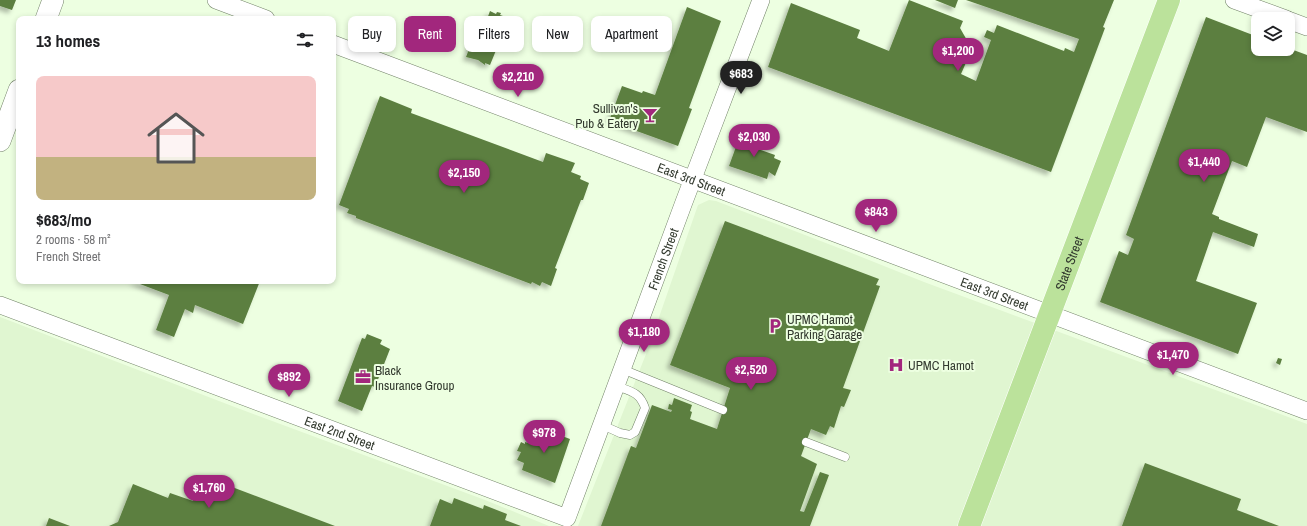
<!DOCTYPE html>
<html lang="en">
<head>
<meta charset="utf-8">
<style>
  body { margin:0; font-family:"Archivo Narrow",sans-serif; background:#f6f6f6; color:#202124; height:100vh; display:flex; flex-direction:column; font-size:15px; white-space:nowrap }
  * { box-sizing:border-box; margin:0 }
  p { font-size:13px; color:#757577 }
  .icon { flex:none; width:22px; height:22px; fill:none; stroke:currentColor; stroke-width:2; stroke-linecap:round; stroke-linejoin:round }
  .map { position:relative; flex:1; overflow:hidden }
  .side { position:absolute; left:16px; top:16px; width:320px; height:268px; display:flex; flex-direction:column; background:#fff; border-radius:8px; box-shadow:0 2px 6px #0003 }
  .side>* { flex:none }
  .banner { position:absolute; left:348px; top:16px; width:380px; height:36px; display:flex; gap:8px }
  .tools { position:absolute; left:1251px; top:12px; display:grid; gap:8px }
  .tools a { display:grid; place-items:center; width:44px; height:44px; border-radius:8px; background:#fff; box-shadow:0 2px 6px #0003; font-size:20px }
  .price { position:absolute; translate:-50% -34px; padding:0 9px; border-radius:14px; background:#a2277d; color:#fff; font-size:13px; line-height:26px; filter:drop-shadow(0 1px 2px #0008) }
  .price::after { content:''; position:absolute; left:50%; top:24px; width:12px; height:9px; margin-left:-6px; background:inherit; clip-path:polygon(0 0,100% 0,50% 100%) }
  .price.current { background:#222; color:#fff }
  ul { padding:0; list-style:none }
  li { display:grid; align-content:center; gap:8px; height:212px; padding:0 20px }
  li span { display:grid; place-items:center; height:124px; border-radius:8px; color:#555 }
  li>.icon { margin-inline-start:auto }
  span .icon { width:72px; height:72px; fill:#fffc; stroke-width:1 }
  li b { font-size:17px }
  h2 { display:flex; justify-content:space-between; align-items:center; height:48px; padding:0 20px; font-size:17px }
  .pill { padding:0 14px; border-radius:8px; background:#fff; box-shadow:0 2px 6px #0003; font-size:14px; line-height:36px }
  .pill.current { background:#a2277d; color:#fff }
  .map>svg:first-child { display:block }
</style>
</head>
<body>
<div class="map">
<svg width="1307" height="526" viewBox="0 0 1307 526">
  <defs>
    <filter id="shadow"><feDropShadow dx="-3.5" dy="3.5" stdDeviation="2" flood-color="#0004"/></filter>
  </defs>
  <rect width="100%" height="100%" fill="#edffe1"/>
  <g fill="#e0f6d1">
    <polygon points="709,200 716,201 844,250 924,282 1307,424 1307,526 578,526 648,349 698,205"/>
    <polygon points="0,317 232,406 485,500 549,526 0,526"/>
  </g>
  <g fill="#5c7f40" filter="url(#shadow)">
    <polygon points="0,0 16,0 12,10 0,6"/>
    <polygon points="909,0 963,21 960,28 972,49 961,74 976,81 991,40 984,37 987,30 994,33 997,25 1064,51 1065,48 1074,52 1079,39 966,0 1114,0 1103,27 1105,28 1051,172 768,67 791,3 860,30 857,38 889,51"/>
    <polygon points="935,0 958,0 955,8"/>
    <polygon points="687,7 721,21 689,108 692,109 678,146 609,121 622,86 642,93 643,91 655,95"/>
    <polygon points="490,11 496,14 497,12 501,13 500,15 506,17 503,25 506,26 490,65 485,63 485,65 478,60 466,57 481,18 487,19"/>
    <polygon points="1206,17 1258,37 1258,49 1288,49 1288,48 1307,55 1307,132 1266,117 1247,167 1232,161 1212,214 1219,217 1219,219 1258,234 1254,247 1213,232 1196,281 1257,303 1238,354 1100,302 1119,251 1128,255 1134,239 1126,235"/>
    <polygon points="380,96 412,109 411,113 543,162 546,153 575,163 571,172 581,176 580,179 589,183 583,200 581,200 555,268 557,269 551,286 542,282 540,286 532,282 531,284 356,218 356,216 347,213 349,209 339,205"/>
    <polygon points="741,133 761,141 758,149 775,155 774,158 781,161 775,176 769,172 767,179 729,166"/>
    <polygon points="725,221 879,279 876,285 880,286 843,388 851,390 844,407 841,406 834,428 830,426 826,435 811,429 801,456 817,464 800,511 804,512 820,472 829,475 810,526 601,526 631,446 636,448 652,405 671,412 672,410 668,409 669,404 672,405 674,398 692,405 690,411 692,412 690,419 717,429 730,388 670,365"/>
    <polygon points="132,281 260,281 243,324 195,305 193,313 185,309 174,337 156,330 169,295"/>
    <polygon points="367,334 382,340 380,344 390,349 375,387 372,386 362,411 338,401 362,338 365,339"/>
    <polygon points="1278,358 1282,359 1280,365 1276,363"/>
    <polygon points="535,426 570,439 555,483 522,470 524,463 517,460 521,452 517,451 521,442 525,444 525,442 528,443"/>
    <polygon points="1145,463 1241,499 1237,510 1279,526 1122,526"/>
    <polygon points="203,476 335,526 109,526 118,522 133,484 168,498 170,493 193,501"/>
    <polygon points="454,498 483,509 484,505 507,514 505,520 521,526 430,526 440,499 452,504"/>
    <polygon points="49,518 70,526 46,526"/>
  </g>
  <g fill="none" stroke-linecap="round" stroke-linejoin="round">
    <defs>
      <g id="service">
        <polyline points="622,369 723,410"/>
        <path d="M 602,425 L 620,433 L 630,435 L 635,432 L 645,408 C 640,392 630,391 616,386"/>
        <polyline points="806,442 845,457"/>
      </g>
      <g id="minor">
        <polyline points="216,0 266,19"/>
        <polyline points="1234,0 1286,19"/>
        <polyline points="1288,20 1307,27"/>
        <path id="s1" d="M 333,44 C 658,166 982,289 1307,411"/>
        <path id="s2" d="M 0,305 L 567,518 L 684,202 L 761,0"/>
      </g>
      <g id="tertiary">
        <polyline points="46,19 53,0"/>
        <polyline points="0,141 19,90"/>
      </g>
      <g id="primary">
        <path id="s3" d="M 969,526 L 1169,0"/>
      </g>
    </defs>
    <use href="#service" stroke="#718167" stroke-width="9"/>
    <use href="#minor" stroke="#718167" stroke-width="18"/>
    <use href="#tertiary" stroke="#718167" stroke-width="22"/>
    <use href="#primary" stroke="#fff" stroke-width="23"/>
    <use href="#service" stroke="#fff" stroke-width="8"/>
    <use href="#minor" stroke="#fff" stroke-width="17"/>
    <use href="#tertiary" stroke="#fff" stroke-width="21"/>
    <use href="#primary" stroke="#bbe29b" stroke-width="22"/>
  </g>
  <defs>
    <symbol id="bar-bare" viewBox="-9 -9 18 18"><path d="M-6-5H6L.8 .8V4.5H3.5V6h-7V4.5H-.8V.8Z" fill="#a2277d" stroke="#edffe1" stroke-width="2.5" paint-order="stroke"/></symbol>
    <symbol id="parking-bare" viewBox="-9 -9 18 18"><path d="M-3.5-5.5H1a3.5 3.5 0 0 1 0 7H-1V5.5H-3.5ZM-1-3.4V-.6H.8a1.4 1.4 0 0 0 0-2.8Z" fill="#a2277d" stroke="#edffe1" stroke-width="2.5" paint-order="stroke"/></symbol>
    <symbol id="hospital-bare" viewBox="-9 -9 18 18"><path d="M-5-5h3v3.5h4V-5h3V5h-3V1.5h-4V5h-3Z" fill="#a2277d" stroke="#edffe1" stroke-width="2.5" paint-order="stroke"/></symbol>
    <symbol id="office-bare" viewBox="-9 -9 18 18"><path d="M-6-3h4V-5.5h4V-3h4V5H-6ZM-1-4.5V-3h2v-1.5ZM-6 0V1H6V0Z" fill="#a2277d" stroke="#edffe1" stroke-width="2.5" paint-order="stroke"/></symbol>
  </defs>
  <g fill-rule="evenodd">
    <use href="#bar-bare" x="639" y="104" width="22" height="22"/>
    <use href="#parking-bare" x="764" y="315" width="22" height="22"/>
    <use href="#hospital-bare" x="885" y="354" width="22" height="22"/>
    <use href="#office-bare" x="352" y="366" width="22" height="22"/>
  </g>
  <g text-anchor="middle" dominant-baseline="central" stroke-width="4" stroke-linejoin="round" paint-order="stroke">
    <g font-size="13" fill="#32392e" stroke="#edffe1" text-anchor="start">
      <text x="638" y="108" text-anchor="end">Sullivan's<tspan x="638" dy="15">Pub &amp; Eatery</tspan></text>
      <text x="787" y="319">UPMC Hamot<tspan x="787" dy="15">Parking Garage</tspan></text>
      <text x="908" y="365">UPMC Hamot</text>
      <text x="375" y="370">Black<tspan x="375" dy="15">Insurance Group</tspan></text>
    </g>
    <g font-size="13" fill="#32392e" stroke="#edffe1">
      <text stroke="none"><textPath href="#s1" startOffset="383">East 3rd Street</textPath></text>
      <text stroke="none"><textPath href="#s2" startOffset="882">French Street</textPath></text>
      <text stroke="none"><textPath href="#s3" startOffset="281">State Street</textPath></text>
      <text stroke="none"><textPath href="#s1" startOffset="707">East 3rd Street</textPath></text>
      <text stroke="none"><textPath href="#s2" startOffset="363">East 2nd Street</textPath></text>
    </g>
  </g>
</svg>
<div class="tools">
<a><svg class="icon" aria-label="layers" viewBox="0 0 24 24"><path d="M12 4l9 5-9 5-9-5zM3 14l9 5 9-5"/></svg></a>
</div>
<b class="price" style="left:958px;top:72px">$1,200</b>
<b class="price current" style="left:741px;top:95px">$683</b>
<b class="price" style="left:518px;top:98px">$2,210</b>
<b class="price" style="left:754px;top:158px">$2,030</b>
<b class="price" style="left:1204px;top:183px">$1,440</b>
<b class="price" style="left:464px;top:194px">$2,150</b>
<b class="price" style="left:876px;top:233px">$843</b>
<b class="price" style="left:644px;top:353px">$1,180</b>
<b class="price" style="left:1173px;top:376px">$1,470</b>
<b class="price" style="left:751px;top:391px">$2,520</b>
<b class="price" style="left:289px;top:398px">$892</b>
<b class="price" style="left:544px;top:454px">$978</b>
<b class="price" style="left:209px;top:509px">$1,760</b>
<div class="banner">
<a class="pill">Buy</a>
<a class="pill current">Rent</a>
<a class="pill">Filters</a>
<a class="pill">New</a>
<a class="pill">Apartment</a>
</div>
<section class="side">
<h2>13 homes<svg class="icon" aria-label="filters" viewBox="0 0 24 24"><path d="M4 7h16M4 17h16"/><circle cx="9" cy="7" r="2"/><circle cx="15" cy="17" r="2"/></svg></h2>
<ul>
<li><span style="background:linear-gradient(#f6c9c9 65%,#c2b280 0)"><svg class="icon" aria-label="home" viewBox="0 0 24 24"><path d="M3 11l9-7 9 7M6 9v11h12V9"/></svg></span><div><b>$683/mo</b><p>2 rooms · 58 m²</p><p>French Street</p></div></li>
</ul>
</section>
</div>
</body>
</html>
